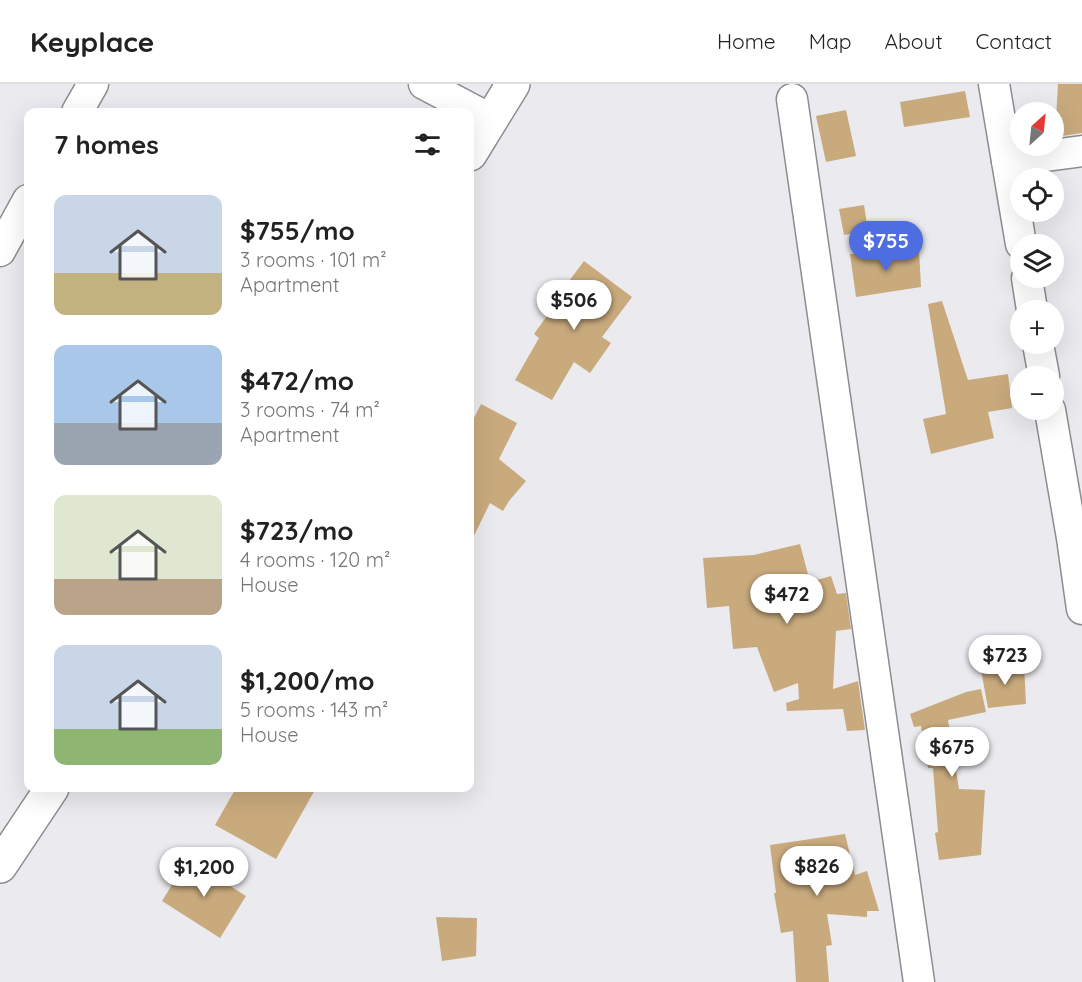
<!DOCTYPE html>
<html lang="en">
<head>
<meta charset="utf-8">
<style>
  body { margin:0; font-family:Quicksand,sans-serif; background:#f2f2f2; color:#222; height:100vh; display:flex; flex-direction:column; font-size:22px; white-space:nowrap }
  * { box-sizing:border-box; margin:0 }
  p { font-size:20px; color:#767676 }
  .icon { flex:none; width:33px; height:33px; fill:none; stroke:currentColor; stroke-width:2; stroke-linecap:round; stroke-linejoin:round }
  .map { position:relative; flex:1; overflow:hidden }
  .details { position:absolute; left:24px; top:24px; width:450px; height:684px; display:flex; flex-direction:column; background:#fff; border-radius:12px; box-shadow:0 6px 24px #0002 }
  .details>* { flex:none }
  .needle { width:39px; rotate:27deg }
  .buttons { position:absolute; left:1010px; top:18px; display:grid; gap:12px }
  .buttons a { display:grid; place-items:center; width:54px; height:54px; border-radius:50%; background:#fff; box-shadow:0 6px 24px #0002; font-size:30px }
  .price { position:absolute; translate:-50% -51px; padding:0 14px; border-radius:21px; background:#fff; color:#222; font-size:20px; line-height:39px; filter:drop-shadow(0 2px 3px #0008) }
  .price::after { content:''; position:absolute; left:50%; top:36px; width:18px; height:14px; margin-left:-9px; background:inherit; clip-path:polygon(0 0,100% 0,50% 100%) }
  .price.selected { background:#4d6de1; color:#fff }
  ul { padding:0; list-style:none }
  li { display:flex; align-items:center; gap:18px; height:150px; padding:0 30px }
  li span { display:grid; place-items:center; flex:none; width:168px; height:120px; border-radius:12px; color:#555 }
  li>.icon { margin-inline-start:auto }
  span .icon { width:72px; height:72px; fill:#fffc; stroke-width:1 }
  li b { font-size:26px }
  h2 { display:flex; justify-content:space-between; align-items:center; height:72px; padding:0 30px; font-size:26px }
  header { display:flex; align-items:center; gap:36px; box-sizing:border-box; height:84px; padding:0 30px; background:#fff; border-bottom:2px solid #e0e0e0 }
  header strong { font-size:28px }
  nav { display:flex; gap:33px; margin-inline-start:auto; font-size:21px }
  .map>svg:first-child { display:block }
</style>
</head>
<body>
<header>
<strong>Keyplace</strong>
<nav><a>Home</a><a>Map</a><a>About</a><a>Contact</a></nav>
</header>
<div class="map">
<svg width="1082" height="898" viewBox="0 0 1082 898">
  <rect width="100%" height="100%" fill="#ebeaee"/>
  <g fill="#c9aa7d">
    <polygon points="1058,0 1082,0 1082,49 1055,53"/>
    <polygon points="965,7 970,33 904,43 900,18"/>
    <polygon points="846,26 856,72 826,78 816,32"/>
    <polygon points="864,121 868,147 844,151 839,125"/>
    <polygon points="919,166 921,203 856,213 850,170"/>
    <polygon points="584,177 632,213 602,253 611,259 590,289 574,278 552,316 515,296 539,254 534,250 562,211 560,209"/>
    <polygon points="942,217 968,296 1008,290 1012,324 988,328 994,354 931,370 923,335 946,330 928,220"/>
    <polygon points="481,320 517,339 499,375 526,397 509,417 503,427 490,419 470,460 470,342"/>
    <polygon points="800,460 810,498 831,492 837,510 846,509 851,545 836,547 833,605 858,597 865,646 847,647 843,625 787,627 786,619 799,615 798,599 774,608 757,563 733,565 729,522 707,524 703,474 754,471"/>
    <polygon points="1024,580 1026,620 988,624 981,586"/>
    <polygon points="981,605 986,628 948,636 959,705 985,706 981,771 939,776 935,749 938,748 933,684 928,684 921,642 914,643 910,630 966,608"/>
    <polygon points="236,704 316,704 276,775 215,741"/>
    <polygon points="845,750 855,791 867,787 879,827 867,827 867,833 827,830 832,861 826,862 829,898 796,898 793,847 781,849 774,809 776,809 770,761"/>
    <polygon points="188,775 246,812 220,854 162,817"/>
    <polygon points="436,833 477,834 476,872 442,877"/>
  </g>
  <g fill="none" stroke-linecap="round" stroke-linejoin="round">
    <defs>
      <g id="street">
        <polyline points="424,0 492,36"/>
        <polyline points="994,0 1021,160"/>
        <polyline points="792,15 919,898"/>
        <polyline points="77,28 93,0"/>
        <polyline points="1007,77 1082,67"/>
        <polyline points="0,167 28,116"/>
        <polyline points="1027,194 1032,226"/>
        <polyline points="1038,260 1044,292"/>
        <polyline points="1050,326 1072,454 1082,525"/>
      </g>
      <g id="secondary">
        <polyline points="470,70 513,0"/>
        <polyline points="0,782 52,704"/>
      </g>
    </defs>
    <use href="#street" stroke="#8d8d90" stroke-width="33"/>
    <use href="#secondary" stroke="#8d8d90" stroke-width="36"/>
    <use href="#street" stroke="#fff" stroke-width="30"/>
    <use href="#secondary" stroke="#fff" stroke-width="33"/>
  </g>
</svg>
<div class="buttons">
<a><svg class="needle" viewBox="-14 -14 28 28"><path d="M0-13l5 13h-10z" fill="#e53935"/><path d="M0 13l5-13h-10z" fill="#767676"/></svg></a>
<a><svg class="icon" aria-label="locate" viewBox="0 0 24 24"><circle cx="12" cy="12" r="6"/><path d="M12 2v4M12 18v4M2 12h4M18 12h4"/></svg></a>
<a><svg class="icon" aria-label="layers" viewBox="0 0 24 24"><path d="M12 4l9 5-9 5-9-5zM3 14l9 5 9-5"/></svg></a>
<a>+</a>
<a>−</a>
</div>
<b class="price selected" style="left:886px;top:188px">$755</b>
<b class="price" style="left:574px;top:247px">$506</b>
<b class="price" style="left:787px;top:541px">$472</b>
<b class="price" style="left:1005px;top:602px">$723</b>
<b class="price" style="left:952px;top:694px">$675</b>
<b class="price" style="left:817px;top:813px">$826</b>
<b class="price" style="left:204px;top:814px">$1,200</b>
<section class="details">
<h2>7 homes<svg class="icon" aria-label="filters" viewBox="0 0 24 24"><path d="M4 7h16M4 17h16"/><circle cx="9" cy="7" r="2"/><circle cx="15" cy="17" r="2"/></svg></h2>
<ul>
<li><span style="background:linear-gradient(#c9d6e8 65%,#c2b280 0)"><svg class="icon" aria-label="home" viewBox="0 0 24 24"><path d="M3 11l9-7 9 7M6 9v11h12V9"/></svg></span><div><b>$755/mo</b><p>3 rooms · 101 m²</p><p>Apartment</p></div></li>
<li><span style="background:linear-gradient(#a9c7e8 65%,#9aa5b1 0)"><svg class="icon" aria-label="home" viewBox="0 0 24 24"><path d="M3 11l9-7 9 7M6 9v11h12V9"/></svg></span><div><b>$472/mo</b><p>3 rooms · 74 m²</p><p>Apartment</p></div></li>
<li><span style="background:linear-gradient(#dfe7d0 70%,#b9a48a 0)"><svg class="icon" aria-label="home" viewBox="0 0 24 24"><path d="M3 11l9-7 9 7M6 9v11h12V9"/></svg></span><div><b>$723/mo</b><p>4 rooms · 120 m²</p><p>House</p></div></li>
<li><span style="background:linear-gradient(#c9d6e8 70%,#8fb573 0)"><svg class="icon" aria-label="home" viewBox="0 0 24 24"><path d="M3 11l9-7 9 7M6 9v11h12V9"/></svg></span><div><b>$1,200/mo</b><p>5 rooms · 143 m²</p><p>House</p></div></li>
</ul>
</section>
</div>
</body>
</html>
